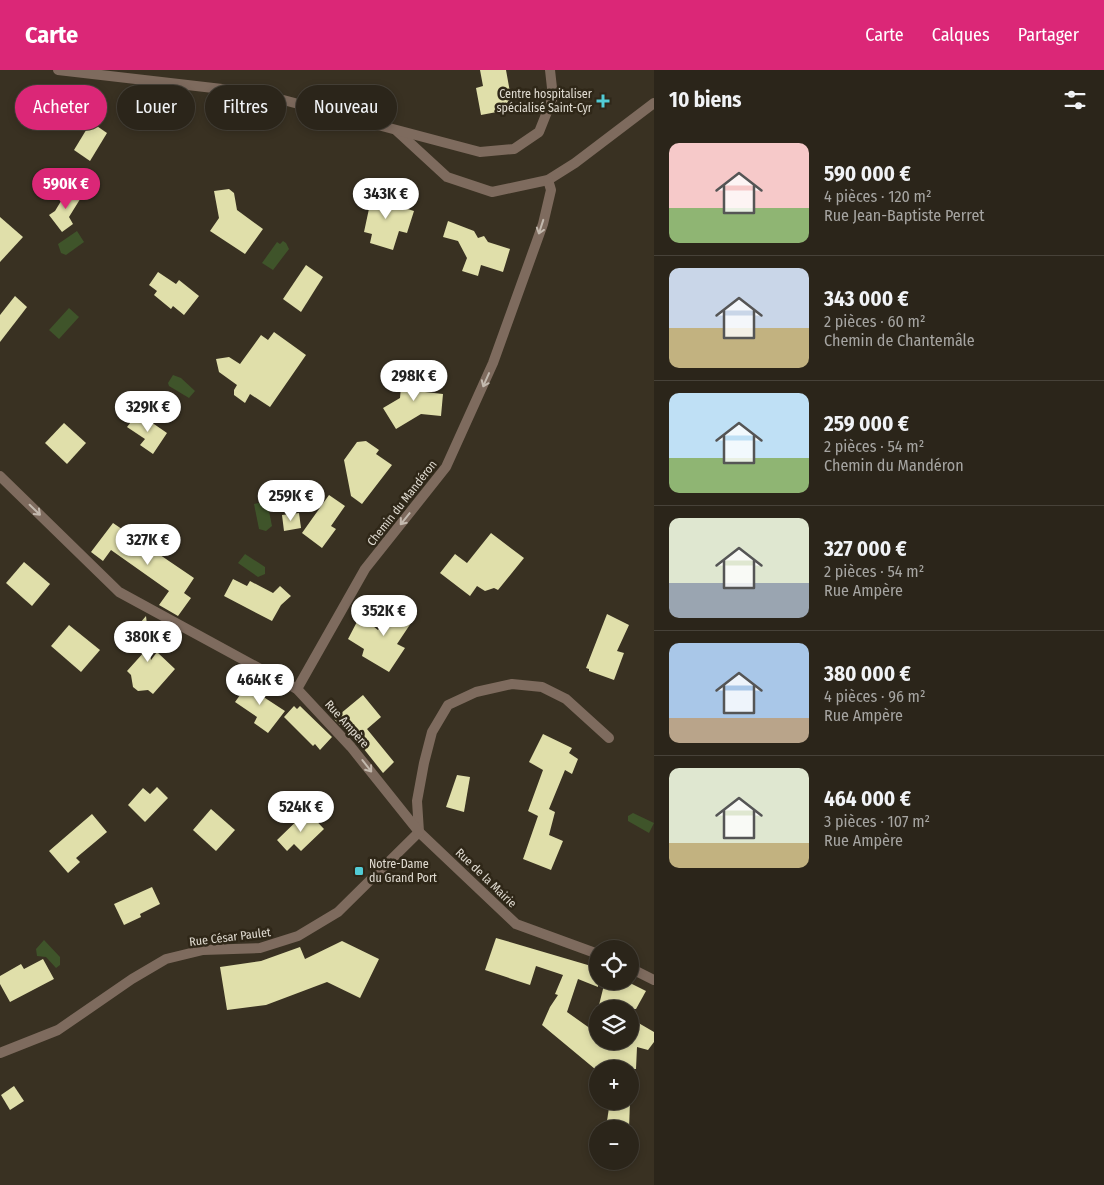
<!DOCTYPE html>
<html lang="fr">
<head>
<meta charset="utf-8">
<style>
  body { margin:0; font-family:"Fira Sans Condensed",sans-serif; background:#332d23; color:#f1f3f6; height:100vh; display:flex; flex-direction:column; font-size:19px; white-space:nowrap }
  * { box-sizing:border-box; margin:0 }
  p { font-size:16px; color:#a6a5a2 }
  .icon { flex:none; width:28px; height:28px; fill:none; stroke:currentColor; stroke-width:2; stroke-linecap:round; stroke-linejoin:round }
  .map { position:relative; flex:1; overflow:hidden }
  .details { display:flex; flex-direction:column; background:#2b251a; width:450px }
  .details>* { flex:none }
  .guide { position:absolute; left:15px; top:15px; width:475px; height:45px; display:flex; gap:10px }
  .fabs { position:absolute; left:589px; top:870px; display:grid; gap:10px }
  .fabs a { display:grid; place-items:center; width:50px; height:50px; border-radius:50%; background:#2b251a; box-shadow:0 2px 8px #0003,0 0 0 1px #474239; font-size:25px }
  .price { position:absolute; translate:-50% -42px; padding:0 11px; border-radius:18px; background:#fff; color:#222; font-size:16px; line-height:32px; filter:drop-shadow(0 1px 2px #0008) }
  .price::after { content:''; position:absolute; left:50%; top:30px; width:15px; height:11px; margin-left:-8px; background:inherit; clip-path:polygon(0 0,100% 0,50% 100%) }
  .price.current { background:#db2777; color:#fff }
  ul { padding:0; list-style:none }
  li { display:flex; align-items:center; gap:15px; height:125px; padding:0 15px }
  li+li { border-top:1px solid #474239 }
  li span { display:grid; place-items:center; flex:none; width:140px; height:100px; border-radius:10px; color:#555 }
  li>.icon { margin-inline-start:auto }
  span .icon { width:60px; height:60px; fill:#fffc; stroke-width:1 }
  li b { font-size:21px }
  h2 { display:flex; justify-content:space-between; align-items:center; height:60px; padding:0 15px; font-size:21px }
  .pill { padding:0 18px; border-radius:22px; background:#2b251a; box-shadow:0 2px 8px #0003,0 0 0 1px #474239; font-size:18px; line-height:45px }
  .pill.current { background:#db2777; color:#fff }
  header { display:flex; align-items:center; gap:30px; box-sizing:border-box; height:70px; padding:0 25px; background:#db2777; color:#fff }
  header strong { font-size:24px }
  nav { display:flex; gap:28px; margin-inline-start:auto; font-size:18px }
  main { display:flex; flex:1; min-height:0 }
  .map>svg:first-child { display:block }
</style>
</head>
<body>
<header>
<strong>Carte</strong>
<nav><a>Carte</a><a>Calques</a><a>Partager</a></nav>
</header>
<main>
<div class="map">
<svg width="654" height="1115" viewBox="0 0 654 1115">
  <rect width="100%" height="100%" fill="#393122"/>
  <g fill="#3f542a">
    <polygon points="77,161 84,172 66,185 61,183 58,174"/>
    <polygon points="283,171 286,173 289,179 273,200 262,193 277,172 280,174"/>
    <polygon points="69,238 79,247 59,269 49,260"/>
    <polygon points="173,305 181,308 195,321 189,328 169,316 168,313"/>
    <polygon points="267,431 272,456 266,461 259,459 254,434"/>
    <polygon points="245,484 265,497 265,504 258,507 238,493"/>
    <polygon points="633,743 654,753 649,763 628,751 628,746"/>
    <polygon points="44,870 60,887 60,895 56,898 46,887 37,886 36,879"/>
  </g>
  <g fill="#e0dfaa">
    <polygon points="480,0 506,0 513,39 481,45 476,18 483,16"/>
    <polygon points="91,52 107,63 90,91 74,80"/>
    <polygon points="69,118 82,126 69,147 73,154 62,162 49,145 55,141"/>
    <polygon points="229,119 234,123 237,140 263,159 245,184 210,161 219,148 214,121"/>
    <polygon points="373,120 394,127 392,134 414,141 407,163 399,161 393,180 370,173 372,164 364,162"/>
    <polygon points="0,147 23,167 0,192"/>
    <polygon points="448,151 474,161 478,168 484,166 488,172 510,179 503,202 481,195 478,206 462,201 467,188 458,171 443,167"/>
    <polygon points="306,195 323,207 301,242 283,229"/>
    <polygon points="158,202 176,214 179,210 199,226 184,245 173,236 171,239 154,225 157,221 149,215"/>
    <polygon points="15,226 27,237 0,272 0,245"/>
    <polygon points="274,262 306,285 270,337 250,324 245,333 234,325 234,320 237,315 219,302 216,289 229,287 240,294 261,265 268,270"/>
    <polygon points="402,306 419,307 426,313 425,322 443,324 441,346 421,344 396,359 383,338 400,328"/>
    <polygon points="138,343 167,363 153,384 140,375 145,369 127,357"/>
    <polygon points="64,353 86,373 67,394 45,373"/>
    <polygon points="366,371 379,380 376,384 392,395 362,434 351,426 344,390 357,372"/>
    <polygon points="329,425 345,436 331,456 336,459 322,478 302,463"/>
    <polygon points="299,443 301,458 284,461 282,445"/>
    <polygon points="113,453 194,508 184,523 191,528 178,546 159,535 169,521 111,480 103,491 91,482"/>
    <polygon points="491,463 524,488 498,520 494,518 485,521 477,516 470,526 440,503 455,484 467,493"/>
    <polygon points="24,492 50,514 32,536 6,513"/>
    <polygon points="233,509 247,516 250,511 273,523 280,516 291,526 281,535 272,551 224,526"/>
    <polygon points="398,530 417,544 397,574 405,578 389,602 362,586 364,579 348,569 360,546 378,560"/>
    <polygon points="607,544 629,555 617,581 624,583 614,610 589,601 589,599 586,598"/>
    <polygon points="146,546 151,590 157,582 175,599 153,624 148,620 138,621 133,617 131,605 127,601 145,581 128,567"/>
    <polygon points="69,555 100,580 81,602 51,576"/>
    <polygon points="251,610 267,619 262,626 285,641 268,663 254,653 257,647 235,632"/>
    <polygon points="363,625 381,647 367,659 394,692 383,703 344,654 342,657 334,649"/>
    <polygon points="294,636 297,639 300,636 332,667 320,680 315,674 313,676 284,647"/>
    <polygon points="543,664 572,678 569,683 578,689 572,704 565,700 549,739 555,742 549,765 563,771 551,800 523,789 538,746 528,741 543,700 529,692"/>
    <polygon points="457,705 470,707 464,742 446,737"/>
    <polygon points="157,717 168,728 145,752 128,735 143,718 150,724"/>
    <polygon points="211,739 235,760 216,781 193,760"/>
    <polygon points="307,741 324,759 301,781 294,774 287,781 277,770"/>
    <polygon points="92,744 107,762 76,788 80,792 68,803 49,781"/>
    <polygon points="152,817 160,834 140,844 141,847 124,855 114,834"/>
    <polygon points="496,868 598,898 598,917 578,909 567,942 598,964 598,971 630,971 630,948 654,962 654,972 648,980 637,977 636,999 595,999 542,955 550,937 558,925 555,924 563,905 536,896 530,915 485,900"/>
    <polygon points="342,871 379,889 360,928 327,912 266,935 227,940 220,897 261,891 300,877 305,889"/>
    <polygon points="43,889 54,909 10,932 0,914 0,906 21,894 24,899"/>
    <polygon points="605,911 626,911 646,921 636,939 598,939"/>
    <polygon points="14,1016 24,1031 10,1040 1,1025"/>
    <polygon points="610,1031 630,1031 629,1059 607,1051"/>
  </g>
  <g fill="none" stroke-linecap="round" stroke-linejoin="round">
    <g stroke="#7e6b5e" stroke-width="10">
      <polyline points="397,61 447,107 492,122 548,110 575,93 654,33"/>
      <polyline points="297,619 365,499 446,397 493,293 543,154 551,120 548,110"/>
      <polyline points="419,762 417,731 424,693 432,662 448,635 476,622 512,614 542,617 566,629 609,668"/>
      <polyline points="419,762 516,854 598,884"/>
      <polyline points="630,898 654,910"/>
      <polyline points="0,983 58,960 132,909 166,889 203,880 260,878 298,866 338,842 419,762"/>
    </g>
    <g stroke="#7e6b5e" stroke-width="10">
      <polyline points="58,0 222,19 272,27 480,82 514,79 539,62 553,27 550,0"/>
      <polyline points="0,406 119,522 297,619 351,677 419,762"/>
    </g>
  </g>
  <defs><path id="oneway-shaft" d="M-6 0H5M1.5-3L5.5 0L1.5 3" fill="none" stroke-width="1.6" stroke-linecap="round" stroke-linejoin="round" transform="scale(1.25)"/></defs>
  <g stroke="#c3b9ae">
    <use href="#oneway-shaft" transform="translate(541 157) rotate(108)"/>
    <use href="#oneway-shaft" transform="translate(486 310) rotate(114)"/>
    <use href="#oneway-shaft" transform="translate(35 440) rotate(44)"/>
    <use href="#oneway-shaft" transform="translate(405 449) rotate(129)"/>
    <use href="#oneway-shaft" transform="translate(367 696) rotate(52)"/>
  </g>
  <g fill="#52ccd6" stroke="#2f2718" stroke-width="2">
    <path d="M600.5 23.5h5v5h5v5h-5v5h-5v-5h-5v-5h5z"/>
    <rect x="354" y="796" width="10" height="10" rx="2.5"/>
  </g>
  <g text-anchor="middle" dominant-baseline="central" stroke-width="5" stroke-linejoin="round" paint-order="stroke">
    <g font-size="12" fill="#e0dbd1" stroke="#2f2718" text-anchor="end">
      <text x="592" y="24">Centre hospitaliser<tspan x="592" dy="14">spécialisé Saint-Cyr</tspan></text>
      <text x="369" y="794" text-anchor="start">Notre-Dame<tspan x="369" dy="14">du Grand Port</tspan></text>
    </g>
    <g font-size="12" fill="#e0dbd1" stroke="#2f2718">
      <text transform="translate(402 433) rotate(-52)">Chemin du Mandéron</text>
      <text transform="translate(347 654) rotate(48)">Rue Ampère</text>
      <text transform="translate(486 808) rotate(44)">Rue de la Mairie</text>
      <text transform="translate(230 867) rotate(-7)">Rue César Paulet</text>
    </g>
  </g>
</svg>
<div class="fabs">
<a><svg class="icon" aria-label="locate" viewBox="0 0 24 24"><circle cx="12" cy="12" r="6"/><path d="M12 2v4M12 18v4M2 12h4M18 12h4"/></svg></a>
<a><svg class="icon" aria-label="layers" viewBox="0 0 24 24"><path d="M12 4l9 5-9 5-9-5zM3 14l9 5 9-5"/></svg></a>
<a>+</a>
<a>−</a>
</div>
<b class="price current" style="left:66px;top:140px">590K €</b>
<b class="price" style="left:386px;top:150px">343K €</b>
<b class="price" style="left:414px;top:332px">298K €</b>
<b class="price" style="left:148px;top:363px">329K €</b>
<b class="price" style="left:291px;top:452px">259K €</b>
<b class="price" style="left:148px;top:496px">327K €</b>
<b class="price" style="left:384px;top:567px">352K €</b>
<b class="price" style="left:148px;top:593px">380K €</b>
<b class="price" style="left:260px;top:636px">464K €</b>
<b class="price" style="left:301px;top:763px">524K €</b>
<div class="guide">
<a class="pill current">Acheter</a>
<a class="pill">Louer</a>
<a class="pill">Filtres</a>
<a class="pill">Nouveau</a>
</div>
</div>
<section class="details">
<h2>10 biens<svg class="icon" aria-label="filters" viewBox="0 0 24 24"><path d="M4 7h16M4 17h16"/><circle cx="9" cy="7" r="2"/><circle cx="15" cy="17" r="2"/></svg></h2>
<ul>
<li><span style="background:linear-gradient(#f6c9c9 65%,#8fb573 0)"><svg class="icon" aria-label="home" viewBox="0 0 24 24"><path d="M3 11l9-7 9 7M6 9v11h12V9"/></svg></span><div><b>590 000 €</b><p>4 pièces · 120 m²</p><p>Rue Jean-Baptiste Perret</p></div></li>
<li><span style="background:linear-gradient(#c9d6e8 60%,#c2b280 0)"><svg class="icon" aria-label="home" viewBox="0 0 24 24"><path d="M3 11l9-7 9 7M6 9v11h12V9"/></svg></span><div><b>343 000 €</b><p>2 pièces · 60 m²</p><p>Chemin de Chantemâle</p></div></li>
<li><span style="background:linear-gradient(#bfe0f5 65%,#8fb573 0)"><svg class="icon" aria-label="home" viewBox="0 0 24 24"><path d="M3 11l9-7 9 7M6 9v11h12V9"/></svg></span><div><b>259 000 €</b><p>2 pièces · 54 m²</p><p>Chemin du Mandéron</p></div></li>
<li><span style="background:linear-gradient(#dfe7d0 65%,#9aa5b1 0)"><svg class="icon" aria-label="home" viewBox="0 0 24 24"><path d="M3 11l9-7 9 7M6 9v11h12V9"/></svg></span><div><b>327 000 €</b><p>2 pièces · 54 m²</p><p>Rue Ampère</p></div></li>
<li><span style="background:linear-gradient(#a9c7e8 75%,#b9a48a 0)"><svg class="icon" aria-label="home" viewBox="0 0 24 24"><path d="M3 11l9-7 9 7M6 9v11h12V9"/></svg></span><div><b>380 000 €</b><p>4 pièces · 96 m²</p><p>Rue Ampère</p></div></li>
<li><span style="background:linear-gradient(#dfe7d0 75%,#c2b280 0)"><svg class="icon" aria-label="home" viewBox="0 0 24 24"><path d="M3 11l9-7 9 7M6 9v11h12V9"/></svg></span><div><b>464 000 €</b><p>3 pièces · 107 m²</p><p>Rue Ampère</p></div></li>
</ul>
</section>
</main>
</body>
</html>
